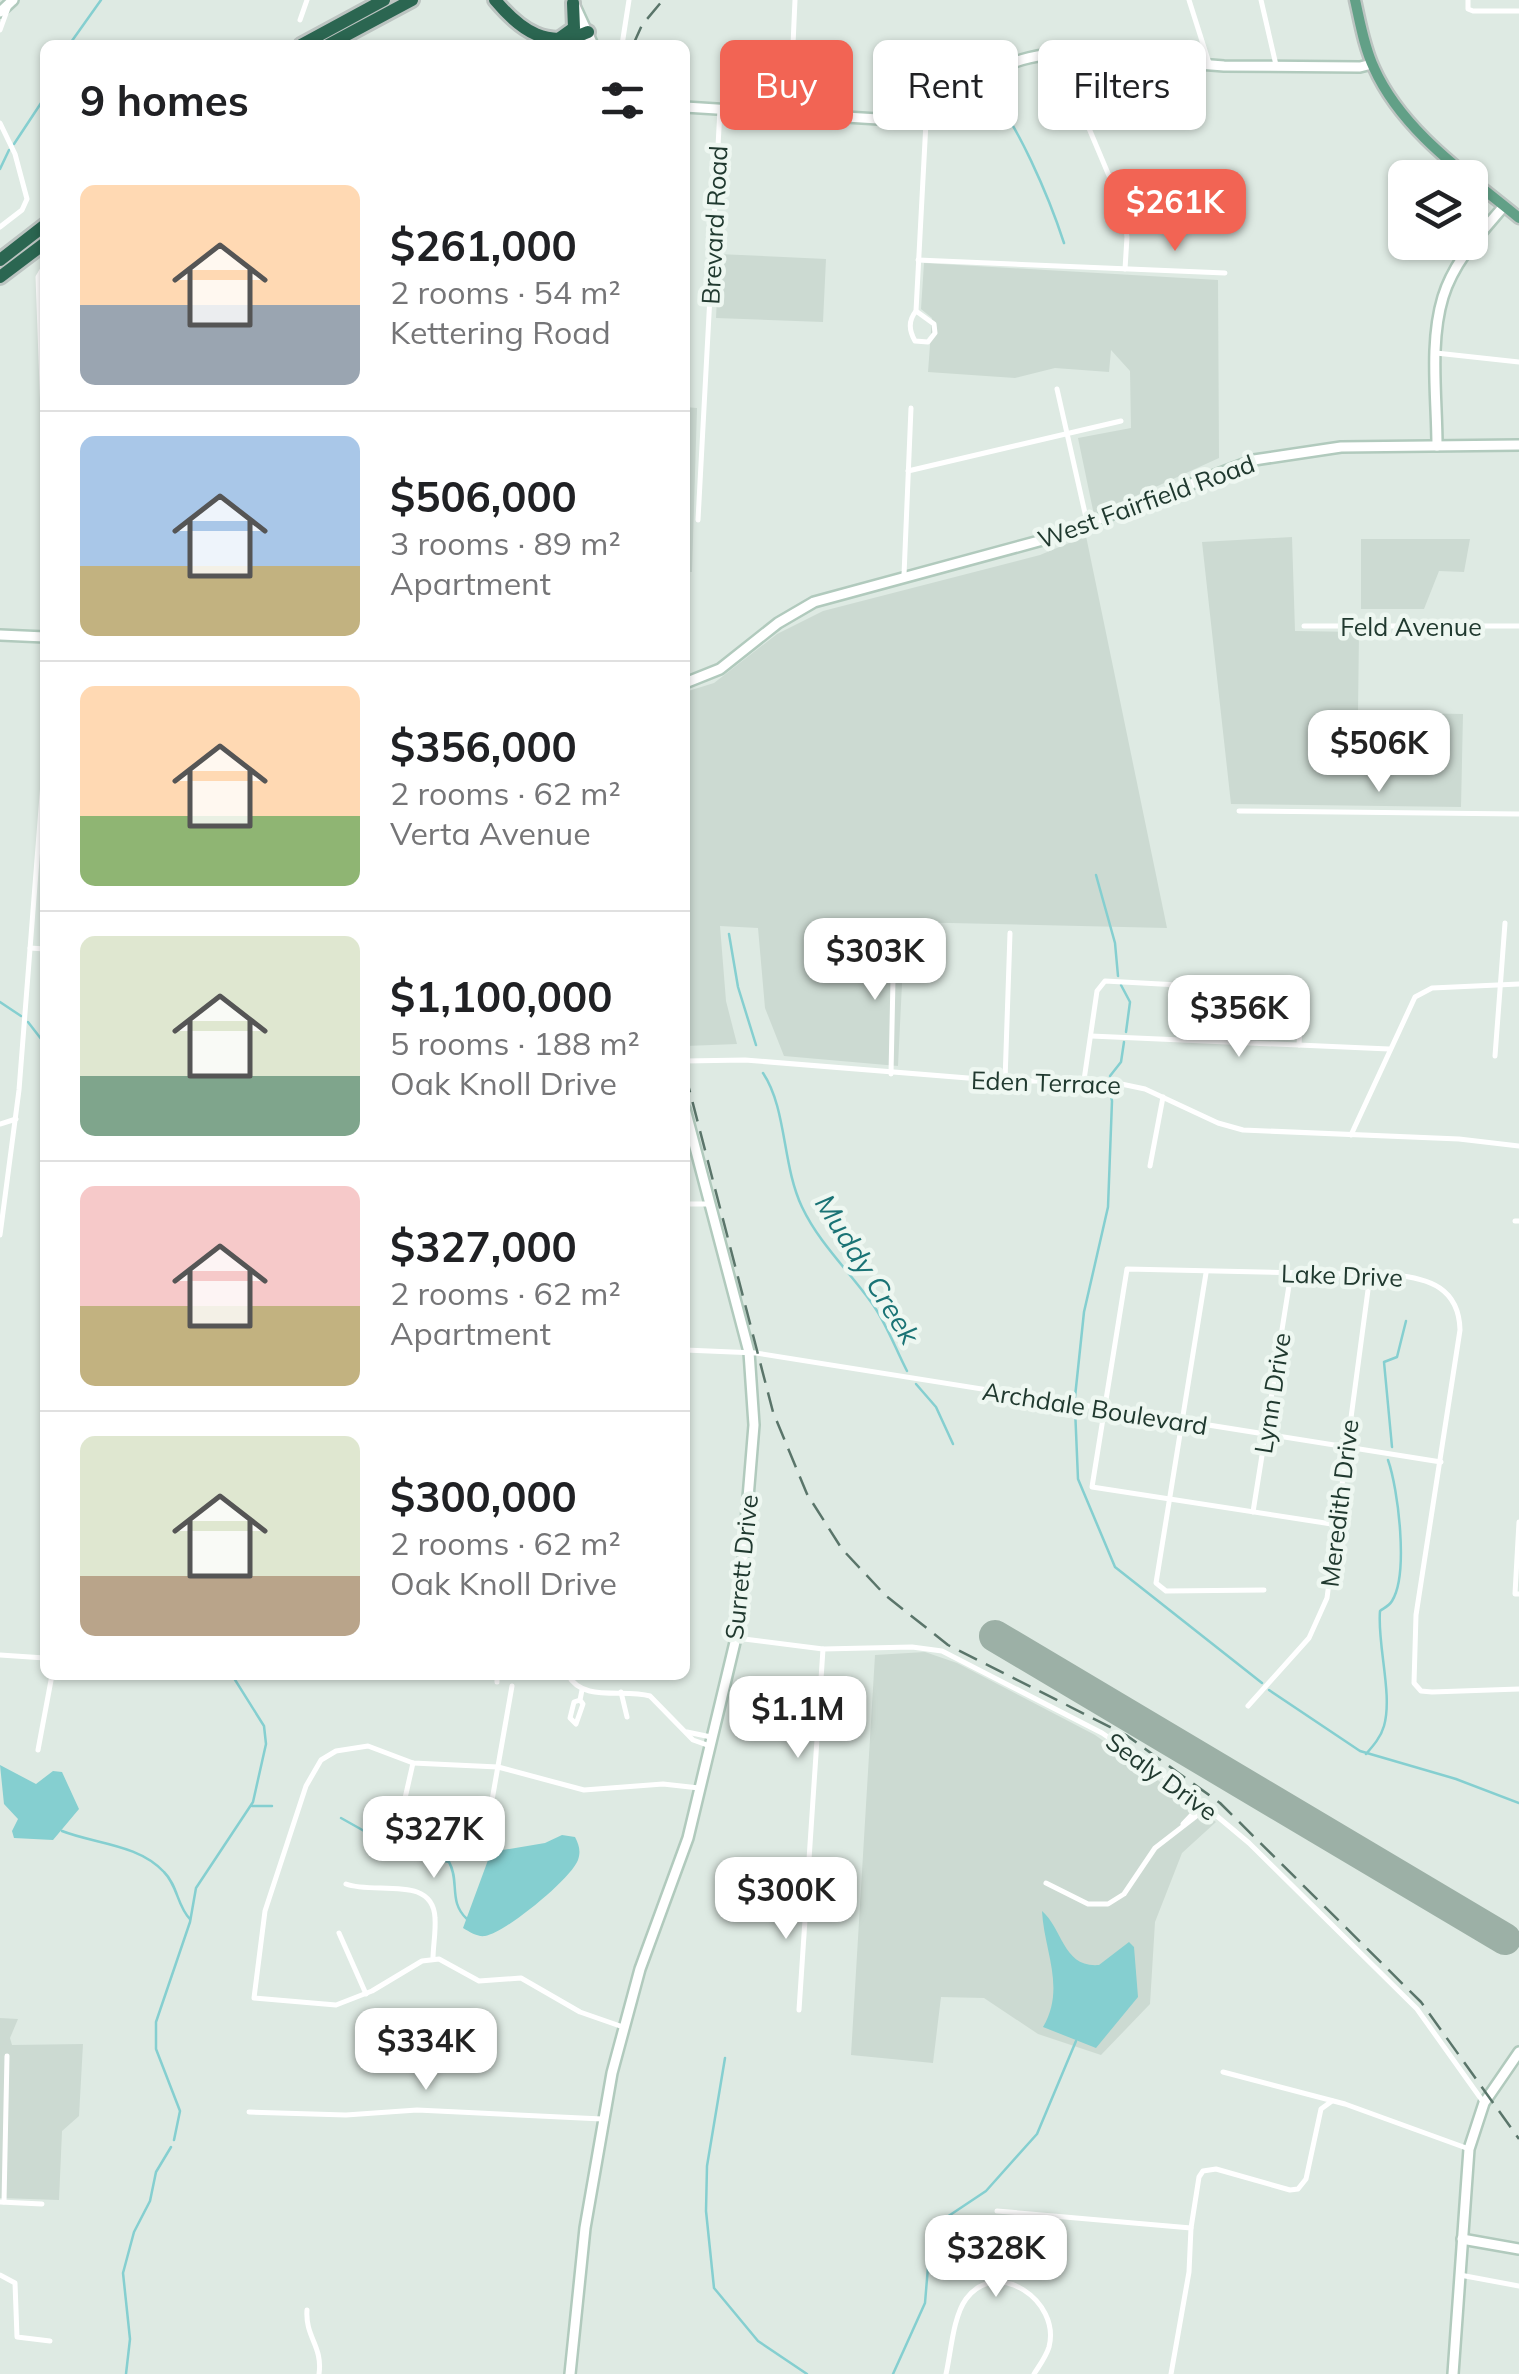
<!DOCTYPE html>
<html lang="en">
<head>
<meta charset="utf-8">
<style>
  body { margin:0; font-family:Mulish,sans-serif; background:#f6f6f6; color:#202124; height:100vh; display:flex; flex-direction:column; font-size:38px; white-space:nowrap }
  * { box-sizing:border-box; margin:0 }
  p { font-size:32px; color:#757577 }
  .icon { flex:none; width:55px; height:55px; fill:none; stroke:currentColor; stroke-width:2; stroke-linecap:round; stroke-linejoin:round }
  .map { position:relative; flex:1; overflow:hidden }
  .side { position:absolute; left:40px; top:40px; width:650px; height:1640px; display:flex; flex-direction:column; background:#fff; border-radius:15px; box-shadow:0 2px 8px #0004 }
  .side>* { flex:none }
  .hud { position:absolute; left:720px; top:40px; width:648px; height:90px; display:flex; gap:20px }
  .tools { position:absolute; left:1388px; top:160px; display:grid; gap:20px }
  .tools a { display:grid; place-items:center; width:100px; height:100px; border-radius:15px; background:#fff; box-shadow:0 2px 8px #0004; font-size:50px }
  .price { position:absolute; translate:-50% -85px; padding:0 22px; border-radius:20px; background:#fff; color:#222; font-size:32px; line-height:65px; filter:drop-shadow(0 2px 5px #0008) }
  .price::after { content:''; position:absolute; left:50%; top:60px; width:30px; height:22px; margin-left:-15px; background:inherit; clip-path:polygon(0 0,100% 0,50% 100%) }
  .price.current { background:#f26454; color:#fff }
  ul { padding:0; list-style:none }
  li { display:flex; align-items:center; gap:30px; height:250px; padding:0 40px }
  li+li { border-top:2px solid #e0e0e0 }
  li span { display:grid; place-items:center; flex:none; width:280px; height:200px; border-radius:15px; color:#555 }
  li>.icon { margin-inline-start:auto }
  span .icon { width:120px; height:120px; fill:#fffc; stroke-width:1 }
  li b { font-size:42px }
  h2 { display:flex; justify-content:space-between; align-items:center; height:120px; padding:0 40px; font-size:42px }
  .pill { padding:0 35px; border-radius:15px; background:#fff; box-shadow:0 2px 8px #0004; font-size:35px; line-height:90px }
  .pill.current { background:#f26454; color:#fff }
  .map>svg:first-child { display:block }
</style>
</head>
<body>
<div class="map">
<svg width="1519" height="2374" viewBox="0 0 1519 2374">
  <rect width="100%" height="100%" fill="#deeae3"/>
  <g fill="#ccdad2">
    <polygon points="719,254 826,259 823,322 716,318"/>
    <polygon points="924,263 1218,280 1219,458 1094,515 1078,438 1131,428 1130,371 1111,350 1109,372 1055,368 1015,378 928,372 932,318 921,309"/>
    <polygon points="685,407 697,408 692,572 685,572"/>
    <polygon points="1086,536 1167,928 905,922 898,1066 784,1056 765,1008 758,928 720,926 726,1001 737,1044 686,1046 685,692 714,683 777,634 823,611 1040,555"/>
    <polygon points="1292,537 1295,631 1359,632 1358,712 1463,714 1461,807 1231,804 1202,542"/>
    <polygon points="1361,539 1470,539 1464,572 1439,571 1424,609 1361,609"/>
    <polygon points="925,1652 957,1663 1095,1735 1216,1822 1182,1853 1155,1922 1150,2004 1101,2055 1038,2034 984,1998 941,1997 933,2063 851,2055 875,1655"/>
    <polygon points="0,2018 18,2019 10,2038 12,2045 83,2044 79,2116 62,2131 59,2200 0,2198"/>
  </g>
  <g fill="#85cfd0">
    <polygon points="0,1765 36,1784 53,1771 62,1772 79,1809 53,1840 14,1838 12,1831 18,1819 4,1804"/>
    <path d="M 562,1835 L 575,1837 C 579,1845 581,1851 578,1860 C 571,1879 505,1933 485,1936 C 477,1937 470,1932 463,1928 L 491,1852 L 545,1843 Z"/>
    <path d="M 1042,1911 C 1063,1929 1063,1968 1099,1965 L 1129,1942 L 1134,1947 L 1138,1997 L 1096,2048 L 1043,2027 C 1066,1988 1044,1951 1042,1911 Z"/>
  </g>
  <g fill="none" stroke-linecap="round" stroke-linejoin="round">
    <g stroke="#85cfd0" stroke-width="2.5">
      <polyline points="69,45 101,0"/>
      <polyline points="967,82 974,83"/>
      <path d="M 985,89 C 1015,114 1051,203 1064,243"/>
      <polyline points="14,144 45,97"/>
      <polyline points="0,169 9,150"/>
      <polyline points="1096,875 1115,943 1118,976"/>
      <polyline points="729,934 738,987 756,1045"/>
      <polyline points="1121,985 1130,1002 1126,1032"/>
      <polyline points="0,1002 21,1016"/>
      <polyline points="28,1022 45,1044"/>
      <path d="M 763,1073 C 787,1109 782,1165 802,1207 C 819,1243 848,1270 871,1302 C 886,1322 895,1348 907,1371"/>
      <polyline points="1110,1076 1121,1062 1124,1042"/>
      <polyline points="916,1384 936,1407 953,1444"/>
      <polyline points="1075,1397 1084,1312 1108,1207 1112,1101 1109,1087"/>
      <polyline points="1075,1408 1078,1479 1115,1567 1262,1683"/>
      <polyline points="1392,1447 1384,1362 1397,1357 1406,1321"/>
      <polyline points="1269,1690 1360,1751 1456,1779 1519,1803"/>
      <path d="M 1366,1754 C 1373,1746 1381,1737 1384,1726 C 1393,1695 1377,1644 1380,1611 C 1384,1608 1389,1606 1392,1601 C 1409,1574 1398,1488 1388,1460"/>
      <polyline points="252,1806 272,1806"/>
      <path d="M 341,1818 L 398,1850 L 449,1862 C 460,1881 448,1902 467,1919"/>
      <path d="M 62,1831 C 95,1844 138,1844 164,1872 C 178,1886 177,1906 190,1919"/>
      <polyline points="725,2058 707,2166 706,2211 714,2288 758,2341 807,2374"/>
      <polyline points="174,2140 180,2111 156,2049 156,2022 190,1922 196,1888 253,1802 266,1744 264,1726 232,1675"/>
      <polyline points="126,2374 130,2339 123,2273 134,2232 150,2201 156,2172 171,2147"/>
      <polyline points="893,2374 925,2303 929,2255 940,2227 947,2217 986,2191 1037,2134 1076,2041"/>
    </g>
    <polyline stroke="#9cb0a6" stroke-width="32" points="995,1636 1505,1939"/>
    <defs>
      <g id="secondary">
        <polyline points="575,6 593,45"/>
        <polyline points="0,12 13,0"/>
        <path d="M 685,107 L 926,122 C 956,117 968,94 990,76 C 1010,60 1033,56 1058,53 L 1224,66 L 1360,67 L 1372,64"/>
        <path d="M 1437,446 C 1437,398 1429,343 1443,297 C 1454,261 1481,233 1504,206"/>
        <polyline points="0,635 45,637"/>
        <polyline points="685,683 720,669 778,623 814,602 1050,538 1254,460 1341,447 1519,445"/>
        <polyline points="1462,2239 1519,2249"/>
        <polyline points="570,2374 585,2228 612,2073 640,1969 688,1838 736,1638 739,1607 754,1425 749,1352 685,1109"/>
        <polyline points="1453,2374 1469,2149 1484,2103 1519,2052"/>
      </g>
      <path id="primary" d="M 1355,0 C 1360,22 1364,47 1374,68 C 1402,131 1467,175 1519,218"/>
      <g id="highway">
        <path d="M 495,0 C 521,31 548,50 588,32"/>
        <polyline points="560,38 574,28 573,3"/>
        <polyline points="301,45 384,0"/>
        <polyline points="328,45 412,0"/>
        <polyline points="0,260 45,225"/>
        <polyline points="0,277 45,243"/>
      </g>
    </defs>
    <use href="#secondary" stroke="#b1cabd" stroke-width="14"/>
    <use href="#primary" stroke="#bcc4c1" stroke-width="15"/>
    <use href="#highway" stroke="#bcc4c1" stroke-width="18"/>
    <g stroke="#fff" stroke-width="5">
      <polyline points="1189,0 1209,63"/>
      <polyline points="1261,0 1276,65"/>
      <polyline points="1468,0 1468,9 1473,11 1519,11"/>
      <polyline points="300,20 307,0"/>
      <polyline points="0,30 8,8"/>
      <polyline points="622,45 629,0"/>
      <polyline points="1086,55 1088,126 1123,209 1127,237 1125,269"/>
      <polyline points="790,112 795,0"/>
      <polyline points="0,123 15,154 27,199 22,210 0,227"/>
      <polyline points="918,260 1225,273"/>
      <polyline points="45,265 38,277 45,468"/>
      <polyline points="916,311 926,122"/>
      <path d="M 916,311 L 934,324 L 935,333 L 928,342 L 915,341 C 909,330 908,321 916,311 Z"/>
      <polyline points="1436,353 1519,362"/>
      <polyline points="1057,389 1087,522"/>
      <polyline points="908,471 1121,421"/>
      <polyline points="698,520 720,109"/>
      <polyline points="904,575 911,408"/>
      <polyline points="1304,626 1519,626"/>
      <polyline points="1239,811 1519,814"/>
      <polyline points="30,948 45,949"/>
      <polyline points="1091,1036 1389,1049"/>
      <polyline points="1299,1045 1302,990"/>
      <polyline points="1495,1056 1505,923"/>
      <polyline points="685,1061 745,1060 1005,1081 1107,1081 1145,1089 1218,1123 1243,1130 1459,1139 1519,1146"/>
      <polyline points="891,1074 894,932"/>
      <polyline points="1084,1080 1097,991 1105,981 1197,986 1202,993 1200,1040"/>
      <polyline points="1005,1081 1010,933"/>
      <polyline points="0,1124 16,1119"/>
      <polyline points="1351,1135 1415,997 1432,988 1519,984"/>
      <polyline points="1150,1166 1163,1097"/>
      <polyline points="685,1204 710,1204"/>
      <polyline points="1515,1221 1519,1221"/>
      <polyline points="0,1235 19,1090 45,757"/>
      <polyline points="1206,1273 1156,1583 1166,1591 1264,1590"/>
      <polyline points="685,1350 756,1353 1441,1462"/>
      <polyline points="1253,1512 1291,1273"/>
      <polyline points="1519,1522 1515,1594 1519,1594"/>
      <path d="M 1338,1525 L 1092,1487 L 1127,1269 L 1393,1275 C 1429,1278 1459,1288 1460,1330 L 1416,1615 L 1414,1683 L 1421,1691 L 1432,1692 L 1519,1689"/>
      <polyline points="736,1638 823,1649 912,1647 942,1651 1102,1733 1187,1791 1249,1843 1417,2009 1484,2103"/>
      <polyline points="0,1655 45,1658"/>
      <path d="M 568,1675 C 583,1703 624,1688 650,1696 L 693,1740 L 710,1746"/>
      <polyline points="497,1682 497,1675"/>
      <polyline points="621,1692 627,1717"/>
      <polyline points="580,1700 574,1702 570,1718 576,1724 583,1704 580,1700 582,1690"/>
      <polyline points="1248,1706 1309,1638 1327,1598 1370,1275"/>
      <polyline points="687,1732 711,1737"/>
      <polyline points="38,1750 52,1675"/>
      <polyline points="491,1806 512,1686"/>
      <polyline points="403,1807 413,1763"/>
      <polyline points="1183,1824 1203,1803"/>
      <polyline points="1046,1883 1088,1904 1108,1904 1124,1894 1155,1848 1208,1807"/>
      <path d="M 346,1884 C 374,1895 433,1874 435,1918 C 436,1932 433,1946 433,1959"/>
      <polyline points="339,1933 366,1994"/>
      <polyline points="799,2010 823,1649"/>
      <polyline points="623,2027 580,2012 521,1978 479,1981 439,1959 422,1961 372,1991 336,2005 254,1998 265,1911 306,1786 321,1760 336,1751 368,1746 413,1763 498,1767 584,1790 663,1784 699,1788"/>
      <polyline points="1223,2072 1345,2104 1469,2149"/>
      <polyline points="249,2112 346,2115 417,2110 602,2119"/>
      <polyline points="0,2202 42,2204"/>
      <polyline points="4,2202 7,2056"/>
      <polyline points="997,2211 1191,2228"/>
      <polyline points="0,2275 15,2283 17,2337 50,2341"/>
      <polyline points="1460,2275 1519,2286"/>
      <path d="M 307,2310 C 305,2337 323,2346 319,2374"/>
      <path d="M 946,2374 C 951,2352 953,2317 966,2299 C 997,2257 1061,2301 1049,2347 C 1046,2357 1039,2366 1034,2374"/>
      <polyline points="1171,2374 1189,2272 1191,2228 1199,2177 1203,2171 1216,2169 1290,2190 1298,2189 1306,2179 1321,2109 1332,2101"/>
    </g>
    <use href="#secondary" stroke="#fff" stroke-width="9"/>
    <use href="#primary" stroke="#62a087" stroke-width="10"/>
    <use href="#highway" stroke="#2b6651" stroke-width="12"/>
    <g stroke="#5a756a" stroke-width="2.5" stroke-dasharray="20 10" stroke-linecap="butt">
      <polyline points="633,45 642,25 663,0"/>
      <polyline points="685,1073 773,1412 807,1494 842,1549 885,1595 948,1645 1126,1735 1220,1803 1421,2002 1519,2139"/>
    </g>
  </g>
  <g text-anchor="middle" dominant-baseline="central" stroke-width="9" stroke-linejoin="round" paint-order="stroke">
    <g font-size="25" fill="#20392f" stroke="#eef7f1">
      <text transform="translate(714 225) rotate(-87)">Brevard Road</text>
      <text transform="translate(1146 501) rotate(-20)">West Fairfield Road</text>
      <text x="1411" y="626">Feld Avenue</text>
      <text transform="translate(1046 1082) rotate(2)">Eden Terrace</text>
      <text transform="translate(1342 1275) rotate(2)">Lake Drive</text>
      <text transform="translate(1272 1393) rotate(-81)">Lynn Drive</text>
      <text transform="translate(1095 1408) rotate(9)">Archdale Boulevard</text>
      <text transform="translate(1339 1503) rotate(-83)">Meredith Drive</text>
      <text transform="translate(741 1567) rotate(-84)">Surrett Drive</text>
      <text transform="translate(1162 1776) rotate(36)">Sealy Drive</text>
    </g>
    <g font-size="28" font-style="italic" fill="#1a7375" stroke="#eef7f1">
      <text transform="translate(868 1269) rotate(58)">Muddy Creek</text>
    </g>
  </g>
</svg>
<div class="tools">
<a><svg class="icon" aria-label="layers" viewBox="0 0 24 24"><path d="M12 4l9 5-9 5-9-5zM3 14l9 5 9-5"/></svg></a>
</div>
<b class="price current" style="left:1175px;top:254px">$261K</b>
<b class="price" style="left:1379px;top:795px">$506K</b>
<b class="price" style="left:875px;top:1003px">$303K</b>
<b class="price" style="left:1239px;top:1060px">$356K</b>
<b class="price" style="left:798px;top:1761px">$1.1M</b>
<b class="price" style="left:434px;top:1881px">$327K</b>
<b class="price" style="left:786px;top:1942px">$300K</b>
<b class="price" style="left:426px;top:2093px">$334K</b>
<b class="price" style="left:996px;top:2300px">$328K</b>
<div class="hud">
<a class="pill current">Buy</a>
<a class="pill">Rent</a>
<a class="pill">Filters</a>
</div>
<section class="side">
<h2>9 homes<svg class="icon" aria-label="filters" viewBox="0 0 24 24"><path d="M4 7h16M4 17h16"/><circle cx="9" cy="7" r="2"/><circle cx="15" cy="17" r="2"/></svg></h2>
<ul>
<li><span style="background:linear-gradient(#ffd9b3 60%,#9aa5b1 0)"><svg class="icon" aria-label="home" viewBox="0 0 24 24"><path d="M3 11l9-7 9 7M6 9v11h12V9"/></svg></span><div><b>$261,000</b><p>2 rooms · 54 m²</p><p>Kettering Road</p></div></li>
<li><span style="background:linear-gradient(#a9c7e8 65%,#c2b280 0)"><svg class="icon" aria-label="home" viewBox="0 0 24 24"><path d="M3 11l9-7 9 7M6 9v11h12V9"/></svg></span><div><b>$506,000</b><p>3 rooms · 89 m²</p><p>Apartment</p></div></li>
<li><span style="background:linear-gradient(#ffd9b3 65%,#8fb573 0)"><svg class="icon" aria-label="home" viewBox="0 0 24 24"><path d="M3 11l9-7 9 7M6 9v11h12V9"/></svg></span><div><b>$356,000</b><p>2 rooms · 62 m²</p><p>Verta Avenue</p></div></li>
<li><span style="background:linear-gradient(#dfe7d0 70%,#7fa58c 0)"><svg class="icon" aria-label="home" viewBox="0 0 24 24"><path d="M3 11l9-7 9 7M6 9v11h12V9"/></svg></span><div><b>$1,100,000</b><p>5 rooms · 188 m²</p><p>Oak Knoll Drive</p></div></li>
<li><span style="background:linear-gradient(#f6c9c9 60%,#c2b280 0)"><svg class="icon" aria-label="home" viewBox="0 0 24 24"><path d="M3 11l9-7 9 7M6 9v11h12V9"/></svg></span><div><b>$327,000</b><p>2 rooms · 62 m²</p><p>Apartment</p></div></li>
<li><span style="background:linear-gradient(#dfe7d0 70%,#b9a48a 0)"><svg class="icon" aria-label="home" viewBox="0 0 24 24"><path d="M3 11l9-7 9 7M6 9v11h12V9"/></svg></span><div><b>$300,000</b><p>2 rooms · 62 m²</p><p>Oak Knoll Drive</p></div></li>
</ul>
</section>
</div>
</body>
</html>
